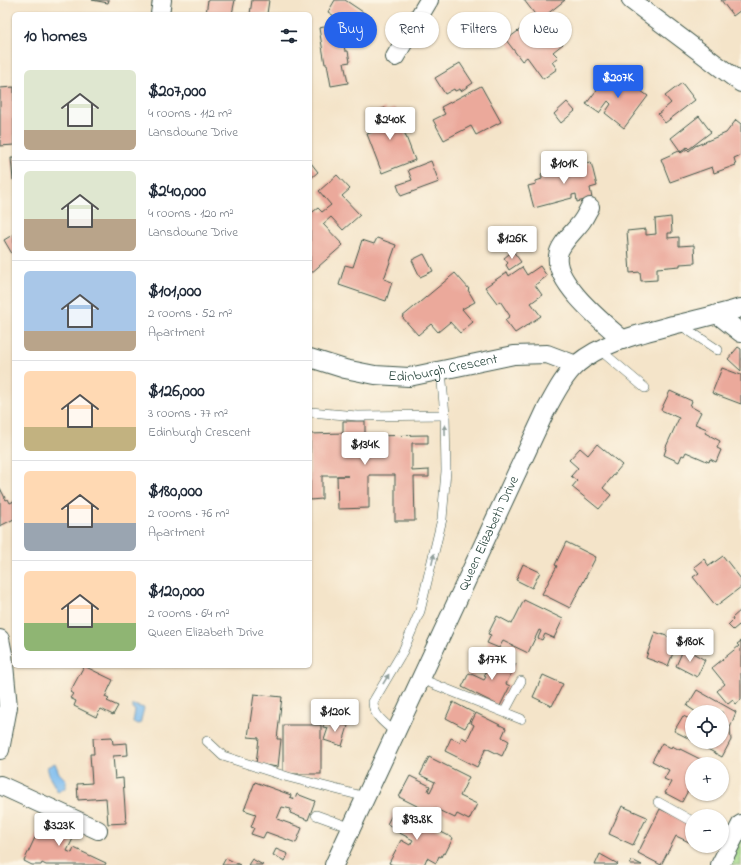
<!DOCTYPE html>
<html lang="en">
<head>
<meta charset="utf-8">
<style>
  body { margin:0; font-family:"Indie Flower",sans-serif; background:#f6f6f7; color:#1f2937; height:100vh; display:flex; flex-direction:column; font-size:15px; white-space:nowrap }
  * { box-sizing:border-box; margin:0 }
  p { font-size:13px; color:#747a83 }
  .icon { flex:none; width:22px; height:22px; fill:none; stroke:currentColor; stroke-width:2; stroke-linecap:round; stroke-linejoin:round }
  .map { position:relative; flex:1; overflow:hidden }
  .drawer { position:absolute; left:12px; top:12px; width:300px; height:656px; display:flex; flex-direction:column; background:#fff; border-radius:6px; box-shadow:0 1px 3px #0004 }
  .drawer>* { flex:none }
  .guide { position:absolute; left:324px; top:12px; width:357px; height:36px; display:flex; gap:8px }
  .fabs { position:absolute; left:685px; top:705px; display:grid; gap:8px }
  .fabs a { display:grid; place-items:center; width:44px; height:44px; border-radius:50%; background:#fff; box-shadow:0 1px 3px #0004; font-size:20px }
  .price { position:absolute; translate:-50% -34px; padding:0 9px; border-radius:4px; background:#fff; color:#222; font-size:13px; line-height:26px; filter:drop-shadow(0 1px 2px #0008) }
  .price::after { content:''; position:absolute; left:50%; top:24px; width:12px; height:9px; margin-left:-6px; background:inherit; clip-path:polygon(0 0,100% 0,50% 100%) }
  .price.on { background:#2563eb; color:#fff }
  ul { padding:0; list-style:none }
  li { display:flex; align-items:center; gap:12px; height:100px; padding:0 12px }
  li+li { border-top:1px solid #e0e1e3 }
  li span { display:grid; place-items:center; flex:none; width:112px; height:80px; border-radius:6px; color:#555 }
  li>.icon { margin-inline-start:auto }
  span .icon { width:48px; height:48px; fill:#fffc; stroke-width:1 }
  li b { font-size:17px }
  h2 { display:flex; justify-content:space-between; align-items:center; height:48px; padding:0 12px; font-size:17px }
  .pill { padding:0 14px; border-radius:18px; background:#fff; box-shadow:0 1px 3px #0004; font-size:14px; line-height:36px }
  .pill.on { background:#2563eb; color:#fff }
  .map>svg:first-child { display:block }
</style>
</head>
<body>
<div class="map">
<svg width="741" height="865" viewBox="0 0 741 865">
  <rect width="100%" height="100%" fill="#fcf5e5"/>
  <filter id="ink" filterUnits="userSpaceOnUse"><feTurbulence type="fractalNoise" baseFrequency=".025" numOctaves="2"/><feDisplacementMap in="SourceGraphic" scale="8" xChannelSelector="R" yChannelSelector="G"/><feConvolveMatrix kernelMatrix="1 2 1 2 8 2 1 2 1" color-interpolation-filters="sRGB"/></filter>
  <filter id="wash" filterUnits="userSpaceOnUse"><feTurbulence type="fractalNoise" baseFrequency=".012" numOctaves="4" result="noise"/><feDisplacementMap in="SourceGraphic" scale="16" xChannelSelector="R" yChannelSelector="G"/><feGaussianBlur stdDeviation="0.9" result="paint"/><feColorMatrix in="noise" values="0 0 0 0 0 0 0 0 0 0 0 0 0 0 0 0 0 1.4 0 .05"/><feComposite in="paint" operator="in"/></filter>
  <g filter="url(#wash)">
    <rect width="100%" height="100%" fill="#f4e4c9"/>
    <polygon fill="#a4da8b" stroke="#628c60" points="741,827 741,865 721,865"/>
    <g fill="#7bbcf0" stroke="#4d7c92">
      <polygon points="133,705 144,708 140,724 133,723 135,710 133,709"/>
      <polygon points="55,763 59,773 66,780 66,787 58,792 50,778 47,767"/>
    </g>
    <g id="blocks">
      <g fill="#eba99b">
        <polygon points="92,0 109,0 108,3"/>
        <polygon points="208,0 235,0 232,14 206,14"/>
        <polygon points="252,0 269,0 267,14 250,14"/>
        <polygon points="335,0 345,0 366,14 356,30 328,12"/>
        <polygon points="524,0 565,0 541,19 545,25 552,20 561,32 556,36 563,44 553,52 558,57 552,62 557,69 543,79 527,57 522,61 506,40 537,17"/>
        <polygon points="721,0 741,0 741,10 733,16"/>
        <polygon points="339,19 339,25 344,24 346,35 342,36 345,51 348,51 350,62 344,63 348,83 331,86 327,64 325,64 319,28 329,26 328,21"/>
        <polygon points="460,63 473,83 461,91 460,89 455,91 454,89 445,94 435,78"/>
        <polygon points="612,70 648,96 624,128 605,113 611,104 608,101 599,113 586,104"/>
        <polygon points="682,83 695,100 665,123 658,114 671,103 665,96"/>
        <polygon points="481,86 501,122 476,135 471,126 444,140 433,120 445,114 441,107"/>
        <polygon points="14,87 14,145 0,146 0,88"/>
        <polygon points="567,102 575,111 561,123 554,114"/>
        <polygon points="385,108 386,112 395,108 415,160 382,173 367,134 377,130 370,114"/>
        <polygon points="699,116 711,132 689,149 687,147 681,152 671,138"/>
        <polygon points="736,120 741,124 741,155 734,158 736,165 714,173 712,167 670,182 661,159 679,151 681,153 687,149 689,151 695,146 726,133"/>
        <polygon points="11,158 14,158 14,180 13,180"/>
        <polygon points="431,161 439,182 401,196 397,185 412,180 408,170"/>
        <polygon points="591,162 597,186 590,188 592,198 577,202 576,194 572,195 572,198 534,208 528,186 536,184 536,181 542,179 541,174"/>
        <polygon points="311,163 318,172 310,179 310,164"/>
        <polygon points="337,175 350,189 342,196 360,215 343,230 331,217 323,224 343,245 310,274 310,214 318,208 322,212 331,205 319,191"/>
        <polygon points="671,217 672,233 668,233 668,238 679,237 679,246 694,245 695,263 680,264 680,266 657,268 657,280 641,281 640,272 630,273 627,231 646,229 646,235 656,234 655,219"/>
        <polygon points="528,230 531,238 519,242 516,234"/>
        <polygon points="14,234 14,257 4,240"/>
        <polygon points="377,238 396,245 384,279 392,282 386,301 339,285 345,265 353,267 362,240 374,244"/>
        <polygon points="513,251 521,262 509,270 506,265 508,263 504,258"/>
        <polygon points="424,254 433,271 420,277 412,260"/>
        <polygon points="540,266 547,276 535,285 542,295 531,303 541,316 515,333 505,320 510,316 500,301 497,303 485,287 507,272 509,276 522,267 527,275"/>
        <polygon points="455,273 469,289 468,290 475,302 462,309 473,322 460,333 450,322 438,332 431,324 418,335 402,317"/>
        <polygon points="738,347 741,349 741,371 728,359"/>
        <polygon points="722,368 741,375 741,404 712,393"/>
        <polygon points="670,391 692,401 690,406 701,412 695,424 707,429 705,433 720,441 717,448 721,450 716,462 710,459 709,462 686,452 684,456 682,455 679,462 664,455 666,449 665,449 679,418 661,410"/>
        <polygon points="343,421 365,421 365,436 428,435 428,443 412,443 412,471 429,470 429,477 414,477 415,521 395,521 395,475 369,475 369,508 338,509 337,476 348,476 322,476 322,499 310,500 310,434 343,433"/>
        <polygon points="597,444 622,465 603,488 611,495 599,509 572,487 577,481 571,476 578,468 569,460 580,448 588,455"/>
        <polygon points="0,488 6,500 8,499 10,503 14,501 14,519 0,526"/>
        <polygon points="566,542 596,557 570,608 542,594 557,566 555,565"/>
        <polygon points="723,556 741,579 741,587 716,606 693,577 699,573 694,567 704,559 709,566"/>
        <polygon points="523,564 540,572 532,588 516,580"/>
        <polygon points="524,600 563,619 554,638 545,634 542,640 538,638 541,631 539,630 528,653 503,641 499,648 487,643 491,635 488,634 497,616 512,624"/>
        <polygon points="741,610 741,627 739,625 733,630 728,625 733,620 732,618"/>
        <polygon points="655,632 678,640 668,666 646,658"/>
        <polygon points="741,641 741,700 736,704 733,700 728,704 717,691 725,684 712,668 739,646 737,644"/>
        <polygon points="684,648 705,660 697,677 676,666"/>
        <polygon points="495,654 516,664 506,684 510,686 500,706 462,687 469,673 484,680 486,677 484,676"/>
        <polygon points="84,666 113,680 105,697 109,699 107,701 118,706 113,715 101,709 96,717 74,706 76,701 70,698 73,694 70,692"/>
        <polygon points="543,675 563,684 552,706 533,697"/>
        <polygon points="697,690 736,712 730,728 731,740 722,757 695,742 722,742 722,712 696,712 687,706"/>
        <polygon points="254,694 282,697 277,739 281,739 278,767 256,764 259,738 248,737"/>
        <polygon points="453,702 474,713 465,728 446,718"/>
        <polygon points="476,713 506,728 502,737 509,741 502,756 486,748 477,767 445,751 451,738 460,742 462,737 467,740 474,725 471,723"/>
        <polygon points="683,716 692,720 692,740 674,731"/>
        <polygon points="325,720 348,726 342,746 324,740 328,728 323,727"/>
        <rect x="283" y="725" width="38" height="49"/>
        <polygon points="112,737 113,744 127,743 128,755 113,756 115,779 123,778 126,823 108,824 106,798 78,800 77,784 92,783 90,754 94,754 93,738"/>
        <polygon points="662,743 671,748 672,746 680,750 680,749 710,764 692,764 692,783 682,802 665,793 671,782 664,779 669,770 652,761"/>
        <polygon points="429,757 469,777 460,796 477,804 469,820 457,814 455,818 434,808 431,813 399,797 410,776 430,786 428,791 430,792 435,782 420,775"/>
        <polygon points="255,782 291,795 290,797 295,799 297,794 315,801 308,820 290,813 291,809 282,807 277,819 302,828 296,843 266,832 263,838 251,834 254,828 251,827 256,814 244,810"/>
        <polygon points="622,806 647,817 633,845 609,834"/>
        <polygon points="660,809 692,824 692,835 689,842 676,836 661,865 638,853"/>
        <polygon points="394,811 399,813 399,811 453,838 445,854 443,853 441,857 439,856 436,863 427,858 424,865 393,865 389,863 401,840 410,845 413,840 392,829 393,827 387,824"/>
        <polygon points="61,815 80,824 67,851 72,853 74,848 106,863 105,865 46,865 42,863 41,865 32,865 24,861 39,829 52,835"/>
        <polygon points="276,849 288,854 285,861 273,855"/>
        <polygon points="600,854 618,864 617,865 595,865"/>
        <polygon points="226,858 240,865 222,865"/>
        <polygon points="252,859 263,865 248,865"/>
        <polygon points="632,860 642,865 630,865"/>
      </g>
    </g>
  </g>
  <g filter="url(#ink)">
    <use href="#blocks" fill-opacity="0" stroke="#3f564a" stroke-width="1"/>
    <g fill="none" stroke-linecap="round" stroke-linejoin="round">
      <defs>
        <g id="service">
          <polyline points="679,324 718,350"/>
          <polyline points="600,350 645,388"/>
          <polyline points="310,412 357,416 445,415"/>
          <polyline points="421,679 521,719"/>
          <polyline points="505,711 521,681"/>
          <path d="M 396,733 C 386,724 373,716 373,702 L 403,651 L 420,611 L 442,519 L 446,471 L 445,415 L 441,371"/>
          <polyline points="207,741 223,756 288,777 366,797"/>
          <polyline points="658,802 692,821"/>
          <polyline points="316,815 352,828"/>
        </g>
        <g id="minor">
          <polyline points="631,0 741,83"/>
          <polyline points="160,14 162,0"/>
          <polyline points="395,57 429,0"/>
          <path d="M 590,207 C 587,212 585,217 582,221 C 576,230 559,244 558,256 C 554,283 604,323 623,340"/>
          <polyline points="717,314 741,333"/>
          <path id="s1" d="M 310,358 L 345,369 L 375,375 L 409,377 L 514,355 L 547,354 L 576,365"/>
          <polyline points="0,639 3,654 8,707 0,750"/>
          <polyline points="0,785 98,830"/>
          <path id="s2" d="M 334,865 L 545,412 C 554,396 563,377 577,364 C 603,342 640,334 673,325 C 696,320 718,314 741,308"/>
          <polyline points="720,865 741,824"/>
        </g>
      </defs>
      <use href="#service" stroke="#3f564a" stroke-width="10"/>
      <use href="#minor" stroke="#3f564a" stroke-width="20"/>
      <use href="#service" stroke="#fff" stroke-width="9"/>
      <use href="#minor" stroke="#fff" stroke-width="18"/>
    </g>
    <defs><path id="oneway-solid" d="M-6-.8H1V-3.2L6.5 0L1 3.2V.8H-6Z"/></defs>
    <g fill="#8f9e9a">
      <use href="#oneway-solid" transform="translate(445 430) rotate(-91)"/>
      <use href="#oneway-solid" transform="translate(433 559) rotate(-77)"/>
      <use href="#oneway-solid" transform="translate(386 679) rotate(-59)"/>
    </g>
  </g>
  <g text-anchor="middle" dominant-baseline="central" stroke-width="3" stroke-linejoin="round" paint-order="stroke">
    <g font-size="14" fill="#1f3d34" stroke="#fcf5e5">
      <text stroke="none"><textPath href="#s1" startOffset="136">Edinburgh Crescent</textPath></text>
      <text stroke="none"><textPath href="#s2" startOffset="366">Queen Elizabeth Drive</textPath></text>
    </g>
  </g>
</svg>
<div class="fabs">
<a><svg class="icon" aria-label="locate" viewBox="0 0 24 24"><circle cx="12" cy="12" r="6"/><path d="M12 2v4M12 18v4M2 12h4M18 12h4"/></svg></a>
<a>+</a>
<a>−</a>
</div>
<b class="price on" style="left:618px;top:99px">$207K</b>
<b class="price" style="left:390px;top:141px">$240K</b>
<b class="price" style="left:564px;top:185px">$101K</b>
<b class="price" style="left:512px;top:260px">$126K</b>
<b class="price" style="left:365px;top:466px">$134K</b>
<b class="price" style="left:690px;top:663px">$180K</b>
<b class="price" style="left:492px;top:681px">$177K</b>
<b class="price" style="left:335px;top:733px">$120K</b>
<b class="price" style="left:417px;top:841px">$93.8K</b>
<b class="price" style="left:59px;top:847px">$323K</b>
<div class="guide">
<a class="pill on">Buy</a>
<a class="pill">Rent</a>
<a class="pill">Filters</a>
<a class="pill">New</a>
</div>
<section class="drawer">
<h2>10 homes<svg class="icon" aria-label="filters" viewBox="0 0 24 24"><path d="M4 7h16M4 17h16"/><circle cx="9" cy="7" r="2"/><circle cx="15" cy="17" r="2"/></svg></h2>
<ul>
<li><span style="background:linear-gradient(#dfe7d0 75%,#b9a48a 0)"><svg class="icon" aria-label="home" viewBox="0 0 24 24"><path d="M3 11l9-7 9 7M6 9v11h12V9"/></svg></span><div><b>$207,000</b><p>4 rooms · 112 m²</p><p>Lansdowne Drive</p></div></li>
<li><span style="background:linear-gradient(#dfe7d0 60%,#b9a48a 0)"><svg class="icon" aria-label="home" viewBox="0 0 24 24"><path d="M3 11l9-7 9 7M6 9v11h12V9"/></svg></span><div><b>$240,000</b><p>4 rooms · 120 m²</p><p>Lansdowne Drive</p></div></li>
<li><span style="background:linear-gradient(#a9c7e8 75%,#b9a48a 0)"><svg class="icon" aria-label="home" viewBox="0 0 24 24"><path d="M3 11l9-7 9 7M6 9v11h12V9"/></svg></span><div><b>$101,000</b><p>2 rooms · 52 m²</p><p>Apartment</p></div></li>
<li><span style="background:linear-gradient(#ffd9b3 70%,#c2b280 0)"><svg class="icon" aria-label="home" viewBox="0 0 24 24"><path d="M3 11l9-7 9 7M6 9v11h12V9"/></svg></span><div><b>$126,000</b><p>3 rooms · 77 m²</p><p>Edinburgh Crescent</p></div></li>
<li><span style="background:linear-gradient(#ffd9b3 65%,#9aa5b1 0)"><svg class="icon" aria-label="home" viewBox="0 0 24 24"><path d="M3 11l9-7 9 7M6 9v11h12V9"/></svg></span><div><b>$180,000</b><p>2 rooms · 76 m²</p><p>Apartment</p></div></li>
<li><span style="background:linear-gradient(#ffd9b3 65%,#8fb573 0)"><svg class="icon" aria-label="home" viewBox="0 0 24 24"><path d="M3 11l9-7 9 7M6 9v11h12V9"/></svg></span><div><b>$120,000</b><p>2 rooms · 64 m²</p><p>Queen Elizabeth Drive</p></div></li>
</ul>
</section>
</div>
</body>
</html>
